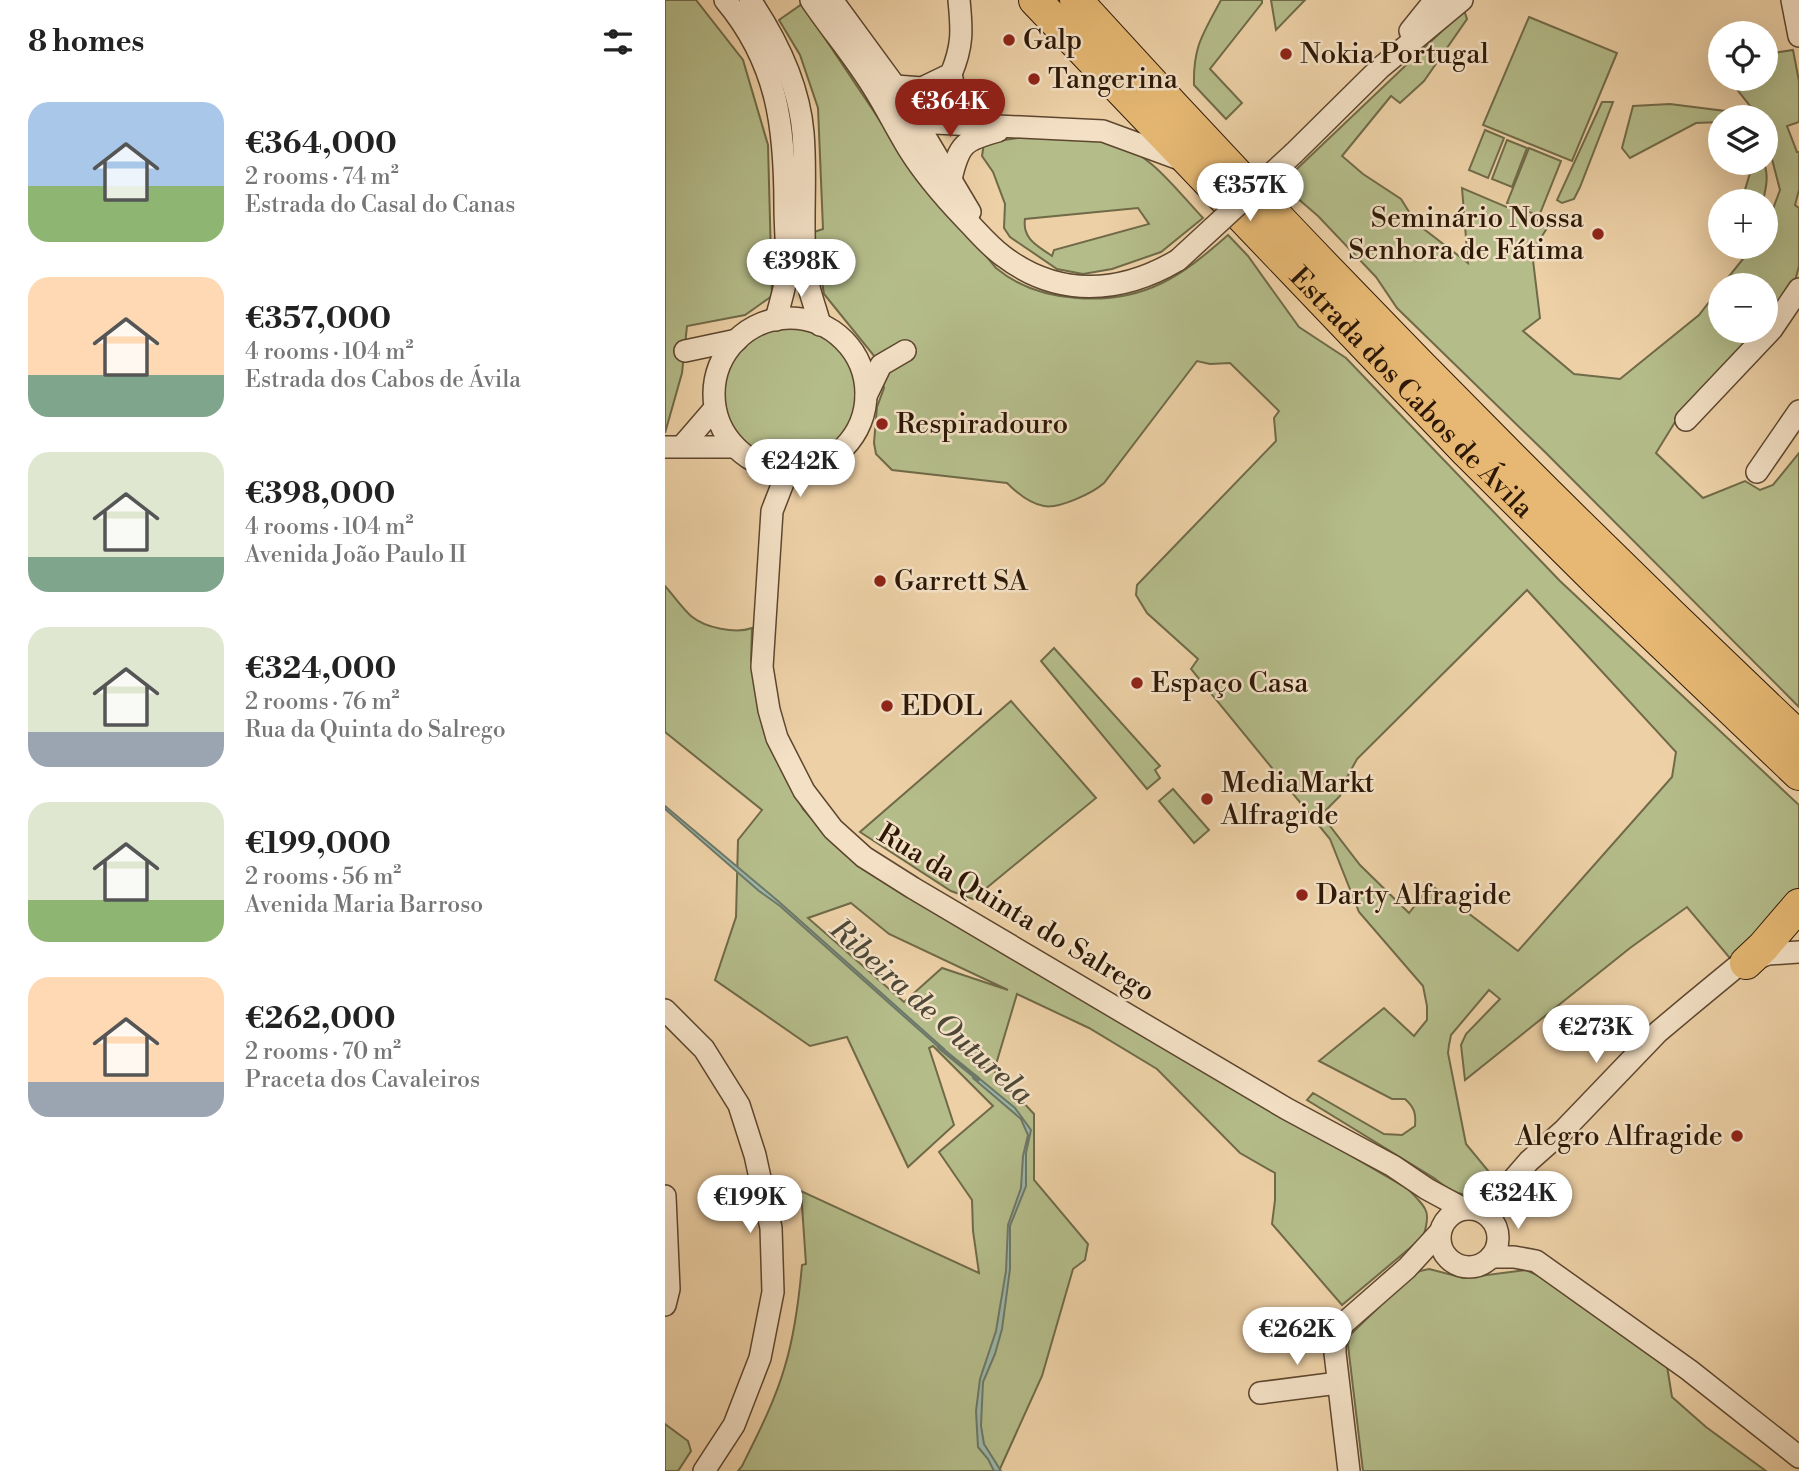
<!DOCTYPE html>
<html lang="en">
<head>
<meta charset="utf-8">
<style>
  body { margin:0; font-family:"Libre Bodoni",serif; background:#f6f6f6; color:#222; height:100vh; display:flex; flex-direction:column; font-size:26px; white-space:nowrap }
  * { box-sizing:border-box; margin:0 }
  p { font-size:23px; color:#767676 }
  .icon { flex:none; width:38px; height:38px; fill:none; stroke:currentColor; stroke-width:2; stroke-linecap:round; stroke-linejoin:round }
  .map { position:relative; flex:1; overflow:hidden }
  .side { display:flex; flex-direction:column; background:#fff; width:665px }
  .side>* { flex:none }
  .fabs { position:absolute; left:1043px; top:21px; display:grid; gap:14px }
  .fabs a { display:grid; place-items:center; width:70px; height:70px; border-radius:50%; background:#fff; box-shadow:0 7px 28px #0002; font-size:35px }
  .price { position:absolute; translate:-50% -60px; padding:0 16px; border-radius:24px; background:#fff; color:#222; font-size:23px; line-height:46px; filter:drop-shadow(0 2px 4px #0008) }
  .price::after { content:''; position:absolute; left:50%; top:42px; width:21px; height:16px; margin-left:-10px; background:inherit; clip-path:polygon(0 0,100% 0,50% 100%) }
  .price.on { background:#8f2418; color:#fff }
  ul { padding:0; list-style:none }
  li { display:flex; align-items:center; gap:21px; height:175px; padding:0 28px }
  li span { display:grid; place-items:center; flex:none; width:196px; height:140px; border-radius:21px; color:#555 }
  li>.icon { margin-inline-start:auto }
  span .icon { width:84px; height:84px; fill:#fffc; stroke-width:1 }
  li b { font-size:30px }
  h2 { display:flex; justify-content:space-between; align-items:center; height:84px; padding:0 28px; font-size:30px }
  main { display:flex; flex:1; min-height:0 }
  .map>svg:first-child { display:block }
</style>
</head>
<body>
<main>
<section class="side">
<h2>8 homes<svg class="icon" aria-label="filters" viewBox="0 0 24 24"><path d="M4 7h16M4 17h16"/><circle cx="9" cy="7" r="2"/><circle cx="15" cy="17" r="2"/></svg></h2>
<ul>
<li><span style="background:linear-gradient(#a9c7e8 60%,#8fb573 0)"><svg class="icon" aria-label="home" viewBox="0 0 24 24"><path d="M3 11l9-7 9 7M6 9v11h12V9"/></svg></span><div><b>€364,000</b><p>2 rooms · 74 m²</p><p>Estrada do Casal do Canas</p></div></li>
<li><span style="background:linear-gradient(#ffd9b3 70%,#7fa58c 0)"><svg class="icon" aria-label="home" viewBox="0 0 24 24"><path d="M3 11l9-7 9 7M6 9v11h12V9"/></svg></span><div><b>€357,000</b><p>4 rooms · 104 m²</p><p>Estrada dos Cabos de Ávila</p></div></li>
<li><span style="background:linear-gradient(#dfe7d0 75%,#7fa58c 0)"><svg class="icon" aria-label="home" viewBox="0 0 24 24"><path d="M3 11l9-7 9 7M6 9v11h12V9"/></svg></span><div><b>€398,000</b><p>4 rooms · 104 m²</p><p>Avenida João Paulo II</p></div></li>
<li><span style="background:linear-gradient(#dfe7d0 75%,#9aa5b1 0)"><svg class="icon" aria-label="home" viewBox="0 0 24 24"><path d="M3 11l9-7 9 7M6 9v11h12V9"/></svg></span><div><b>€324,000</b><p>2 rooms · 76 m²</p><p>Rua da Quinta do Salrego</p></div></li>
<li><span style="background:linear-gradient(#dfe7d0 70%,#8fb573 0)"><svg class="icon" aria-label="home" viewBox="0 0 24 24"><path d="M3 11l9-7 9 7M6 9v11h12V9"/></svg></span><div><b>€199,000</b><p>2 rooms · 56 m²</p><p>Avenida Maria Barroso</p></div></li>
<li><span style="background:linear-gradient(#ffd9b3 75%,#9aa5b1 0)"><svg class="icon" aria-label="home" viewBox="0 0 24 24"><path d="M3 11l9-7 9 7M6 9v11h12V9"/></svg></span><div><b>€262,000</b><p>2 rooms · 70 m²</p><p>Praceta dos Cavaleiros</p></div></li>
</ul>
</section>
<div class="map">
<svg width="1134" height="1471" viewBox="0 0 1134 1471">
  <rect width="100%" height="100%" fill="#edd0a6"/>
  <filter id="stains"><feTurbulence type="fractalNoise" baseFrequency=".00286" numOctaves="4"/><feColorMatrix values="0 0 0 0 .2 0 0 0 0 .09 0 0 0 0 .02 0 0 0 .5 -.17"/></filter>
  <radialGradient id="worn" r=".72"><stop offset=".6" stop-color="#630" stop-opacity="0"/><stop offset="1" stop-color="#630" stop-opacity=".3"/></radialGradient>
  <g fill="#b4bc8a" stroke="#706a48" stroke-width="2" fill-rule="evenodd">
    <polygon points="0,0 31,0 78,60 103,145 107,296 80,315 22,326 17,373 0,433"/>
    <path d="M 556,0 L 597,0 L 597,3 L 545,69 L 577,103 L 561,119 L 529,85 C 528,46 538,34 556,0 Z"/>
    <polygon points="606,0 640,0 611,30"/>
    <path d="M 137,4 L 240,158 L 331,268 C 374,304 448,307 497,283 C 522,271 542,253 563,235 L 583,256 L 634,327 L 681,358 L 895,581 L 1134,805 L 1134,898 L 1069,963 L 1022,907 L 965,948 L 800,1080 L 796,1045 L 801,1034 L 835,999 L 824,990 L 786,1035 L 784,1045 L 783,1053 L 799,1134 L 801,1144 L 825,1173 L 823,1195 C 799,1198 787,1193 769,1178 L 642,1100 L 648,1093 L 719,1134 L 737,1135 L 750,1126 C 751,1114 750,1108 740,1099 L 727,1099 L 654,1061 L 719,1008 L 749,1036 L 762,1020 L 762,1006 L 758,986 L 694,912 L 665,839 L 526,669 L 533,659 L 482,613 L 471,595 L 472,585 L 611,441 L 609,418 L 614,411 L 565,363 L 545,364 L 532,361 L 439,483 C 428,493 394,509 379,506 C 366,504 351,492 342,483 L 227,470 L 211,454 L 209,443 L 212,407 L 219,388 L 210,357 L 159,294 L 154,264 L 149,264 L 149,232 L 158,229 L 153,108 L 135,55 L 114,20 ZM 862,590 L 1011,752 L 1007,777 L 853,951 L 766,885 L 744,913 L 695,865 L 658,817 L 652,819 L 675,796 L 680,781 L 692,759 Z"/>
    <polygon points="799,10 802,19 759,81 735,103 726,96 677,156 698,174 736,199 751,223 803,263 797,188 884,225 867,252 875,318 858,331 909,374 955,379 1034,315 1055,288 1055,331 1093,331 1010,422 991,453 1038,498 1080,481 1095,490 1108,485 1134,453 1134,707 881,453 732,308 711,277 653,216 616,184"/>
    <polygon points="864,17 952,53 907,161 818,125"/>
    <polygon points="1128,50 1134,81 1134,122 1122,126 1132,152 1134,152 1134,190 1130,205 1134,208 1134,266 1130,281 1101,323 1101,285 1057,285 1078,259 1057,247 1101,247 1101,210 1106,214 1115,190 1101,136 1101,117 1094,117 1070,87 1068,79 1101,79 1101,54"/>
    <polygon points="937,102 948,102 915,187 909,199 897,203 892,200"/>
    <polygon points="1005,104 1068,112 1070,117 1055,117 1055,122 1031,123 965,158 957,148 968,106"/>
    <polygon points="820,130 839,138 823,178 804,170"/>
    <path d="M 359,137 C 387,139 419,136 447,142 C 485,152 512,191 538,218 L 496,252 L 447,269 L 418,274 L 392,269 L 345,237 L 339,228 L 340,204 L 328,172 L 317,156 L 319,143 ZM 473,208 L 484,224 L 389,250 L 387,256 C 373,246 357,239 360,219 Z"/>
    <polygon points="842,140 862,148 847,187 827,179"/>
    <polygon points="864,148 896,161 874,216 842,203"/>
    <path d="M 1088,163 L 1099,163 C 1104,176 1101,188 1098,201 L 1072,201 L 1079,193 Z"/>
    <circle cx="125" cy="394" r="68"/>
    <path d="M 0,586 C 8,595 17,608 26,616 C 40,628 71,634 87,628 L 86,661 L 108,752 L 138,809 L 162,836 L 490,1041 L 743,1189 C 761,1208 767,1210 758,1237 L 677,1305 L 607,1224 L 610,1200 L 610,1173 L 575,1153 L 492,1069 L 424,1028 L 352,994 L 329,1071 L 369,1114 L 369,1180 L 423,1244 L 420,1260 L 408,1269 L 377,1376 L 334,1471 L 73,1471 L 77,1466 C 93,1434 110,1401 120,1366 C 130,1333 134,1299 137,1265 L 141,1264 L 136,1191 L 314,1273 L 308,1231 L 307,1200 L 274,1152 L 328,1106 L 268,1046 L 264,1048 L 289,1125 L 243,1167 L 182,1037 L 145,1046 L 50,980 L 71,917 L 73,840 L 97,810 L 0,732 ZM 186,903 L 224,934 L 343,990 L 277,968 L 239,1002 L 143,918 Z"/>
    <polygon points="389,648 495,766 490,770 495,778 482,789 376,661"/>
    <polygon points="346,701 431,798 308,899 286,891 195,832"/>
    <polygon points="508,789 544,830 529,843 494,801"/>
    <polygon points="764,1269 799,1278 861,1270 881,1279 1002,1366 1007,1397 1041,1427 1101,1471 698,1471 683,1345 685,1335 744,1278 755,1271"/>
    <polygon points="0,1424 23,1441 26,1451 13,1471 0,1471"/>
  </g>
  <g fill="#99b7a8" stroke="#6e7767" stroke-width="2">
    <polygon points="0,806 113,901 279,1049 278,1051 115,906 94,891 0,809"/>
    <polygon points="310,1075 350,1108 366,1130 361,1153 361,1186 345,1226 345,1269 337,1329 330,1354 318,1382 316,1426 319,1444 336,1471 329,1471 323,1459 313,1447 311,1411 315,1379 331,1331 341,1271 343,1225 356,1188 358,1156 363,1135 356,1119 308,1078"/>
  </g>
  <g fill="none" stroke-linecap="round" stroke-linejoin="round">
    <polyline stroke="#6e7767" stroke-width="4.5" points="274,1047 313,1079"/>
    <defs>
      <g id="minor">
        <path d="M 60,0 C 113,63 120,128 120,207 C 120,230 123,255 121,278 C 119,292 114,306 111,320"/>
        <path d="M 85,0 C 112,40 134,85 138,133 C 142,180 136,227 141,273 C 143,290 151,308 155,325"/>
        <path d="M 146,0 C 167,31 192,60 211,92 C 222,110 232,130 243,148 C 259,174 279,197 300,219 C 312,231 324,246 338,256 C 393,298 456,294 513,260"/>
        <polyline points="167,0 230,86 305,212"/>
        <polyline points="1127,0 1134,36"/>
        <polyline points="745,31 770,0"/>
        <polyline points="286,74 292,103 310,124"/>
        <path d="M 230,86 L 257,88 L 286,74 C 298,46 297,30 294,0"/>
        <polyline points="222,103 233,113 249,122 438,131 517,160"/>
        <polyline points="247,133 249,122 283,79"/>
        <polyline points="629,153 715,68 797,0"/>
        <path d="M 286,179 C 294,144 299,140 333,131"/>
        <circle cx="125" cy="394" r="76"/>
        <polyline points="20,351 72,340"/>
        <polyline points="201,396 216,365 240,351"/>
        <polyline points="1021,420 1107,329 1134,289"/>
        <polyline points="18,445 50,408"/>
        <polyline points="0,447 70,447"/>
        <polyline points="123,470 107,511 97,667 104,710 112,738 139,791 168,829 199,857 248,888 622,1109 728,1166 762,1189 799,1209"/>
        <polyline points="1092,472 1134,411"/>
        <polyline points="0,1010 39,1049 74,1105 90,1155 106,1228 108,1292 95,1358 69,1425 39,1471"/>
        <polyline points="0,1196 4,1289 0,1305"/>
        <circle cx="804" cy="1238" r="29"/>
        <polyline points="819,1213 864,1161 899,1130 993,1032 1024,1006 1070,968 1081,963 1103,954 1134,952"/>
        <polyline points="826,1257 849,1257 871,1261 1024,1370 1134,1457"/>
        <polyline points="595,1393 673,1383"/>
        <polyline points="684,1471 670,1353 670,1344 678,1324 742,1268 775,1232"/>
      </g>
      <g id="highway">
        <path id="s1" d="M 370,0 L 802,452 L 933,582 L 1134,774"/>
        <path d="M 411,0 C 642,255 884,501 1134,737"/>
        <polyline points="1081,963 1098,947 1134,905"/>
      </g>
    </defs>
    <use href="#minor" stroke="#5d462e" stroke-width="24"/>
    <use href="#highway" stroke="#2d1806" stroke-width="34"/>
    <use href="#minor" stroke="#f3e0c5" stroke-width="21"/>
    <use href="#highway" stroke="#e6b873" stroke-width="32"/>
    <defs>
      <polyline id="minor-bridge" points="513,260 629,153"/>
    </defs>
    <use href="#minor-bridge" stroke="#5d462e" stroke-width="24" stroke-linecap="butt"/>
    <use href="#minor-bridge" stroke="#f3e0c5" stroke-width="21"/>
  </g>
  <g fill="#8f2418" stroke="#f3e0c5" stroke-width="2.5">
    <circle cx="344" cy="40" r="7"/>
    <circle cx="621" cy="54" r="7"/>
    <circle cx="369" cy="79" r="7"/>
    <circle cx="933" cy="234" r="7"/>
    <circle cx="217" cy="424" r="7"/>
    <circle cx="215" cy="581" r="7"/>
    <circle cx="472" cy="683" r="7"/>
    <circle cx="222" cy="706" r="7"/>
    <circle cx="542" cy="799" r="7"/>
    <circle cx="637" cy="895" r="7"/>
    <circle cx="1072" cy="1136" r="7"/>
  </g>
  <g text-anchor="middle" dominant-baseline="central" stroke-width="5" stroke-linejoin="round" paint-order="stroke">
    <g font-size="28" fill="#2d1806" stroke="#f3e0c5" text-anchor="start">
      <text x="358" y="40">Galp</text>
      <text x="635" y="54">Nokia Portugal</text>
      <text x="383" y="79">Tangerina</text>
      <text x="919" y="218" text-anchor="end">Seminário Nossa<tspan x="919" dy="32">Senhora de Fátima</tspan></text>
      <text x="231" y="424">Respiradouro</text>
      <text x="229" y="581">Garrett SA</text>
      <text x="486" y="683">Espaço Casa</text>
      <text x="236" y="706">EDOL</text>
      <text x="556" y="783">MediaMarkt<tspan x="556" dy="32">Alfragide</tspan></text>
      <text x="651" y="895">Darty Alfragide</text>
      <text x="1058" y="1136" text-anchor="end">Alegro Alfragide</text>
    </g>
    <g font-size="28" fill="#2d1806" stroke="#f3e0c5">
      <text stroke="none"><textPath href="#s1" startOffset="544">Estrada dos Cabos de Ávila</textPath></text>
      <text transform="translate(351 913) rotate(31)">Rua da Quinta do Salrego</text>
    </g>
    <g font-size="30" font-style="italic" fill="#4d4837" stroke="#f3e0c5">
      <text transform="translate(266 1012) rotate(42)">Ribeira de Outurela</text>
    </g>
  </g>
  <rect width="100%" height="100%" filter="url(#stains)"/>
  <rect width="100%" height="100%" fill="url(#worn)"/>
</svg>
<div class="fabs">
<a><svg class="icon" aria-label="locate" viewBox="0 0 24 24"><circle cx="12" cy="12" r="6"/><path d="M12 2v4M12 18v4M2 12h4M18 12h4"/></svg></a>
<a><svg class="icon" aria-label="layers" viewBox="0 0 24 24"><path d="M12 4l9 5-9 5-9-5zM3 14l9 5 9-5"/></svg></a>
<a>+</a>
<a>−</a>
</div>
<b class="price on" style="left:285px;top:139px">€364K</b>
<b class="price" style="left:585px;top:223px">€357K</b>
<b class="price" style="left:136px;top:299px">€398K</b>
<b class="price" style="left:135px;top:499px">€242K</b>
<b class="price" style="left:931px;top:1065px">€273K</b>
<b class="price" style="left:853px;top:1231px">€324K</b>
<b class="price" style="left:85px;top:1235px">€199K</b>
<b class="price" style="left:632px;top:1367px">€262K</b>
</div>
</main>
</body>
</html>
